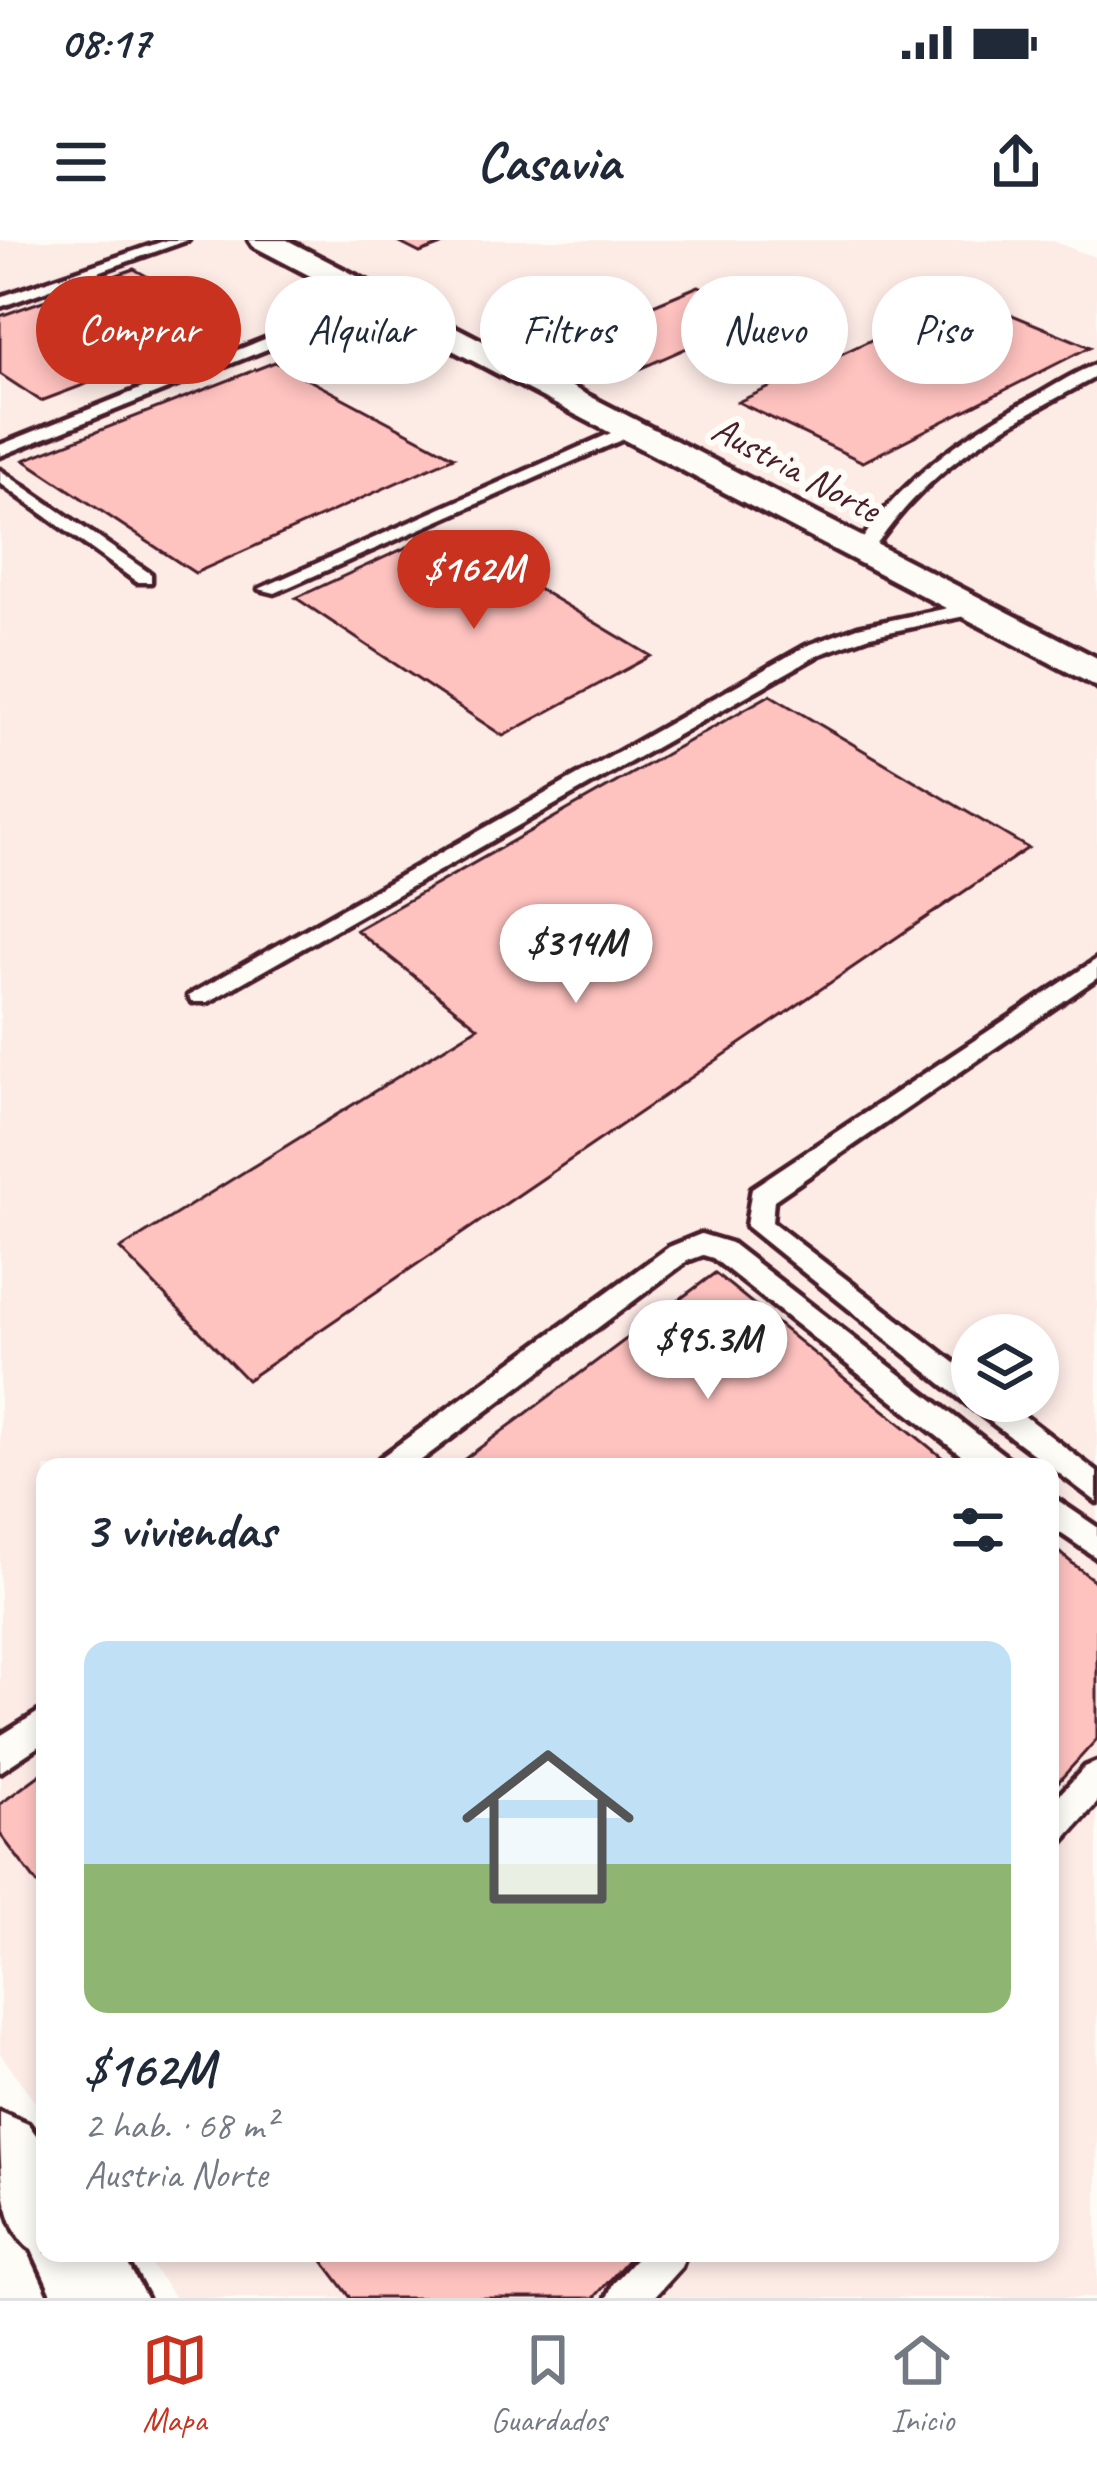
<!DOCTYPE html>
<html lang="es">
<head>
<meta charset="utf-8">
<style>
  body { margin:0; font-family:Caveat,sans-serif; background:#f2f2f3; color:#1f2937; height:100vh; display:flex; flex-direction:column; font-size:45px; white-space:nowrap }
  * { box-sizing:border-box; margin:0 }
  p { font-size:39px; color:#747a83 }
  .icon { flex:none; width:66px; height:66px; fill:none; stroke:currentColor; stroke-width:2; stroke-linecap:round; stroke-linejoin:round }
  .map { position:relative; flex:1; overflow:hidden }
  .sheet { position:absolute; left:36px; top:1218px; width:1023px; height:804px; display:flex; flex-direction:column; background:#fff; border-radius:24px; box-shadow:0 6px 18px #0003 }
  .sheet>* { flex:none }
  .guide { position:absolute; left:36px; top:36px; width:1026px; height:108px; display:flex; gap:24px }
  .controls { position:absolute; left:951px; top:1074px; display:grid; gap:24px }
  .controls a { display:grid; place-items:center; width:108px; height:108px; border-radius:50%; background:#fff; box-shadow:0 6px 18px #0003; font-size:60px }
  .price { position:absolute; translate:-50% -102px; padding:0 27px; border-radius:42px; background:#fff; color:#222; font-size:39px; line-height:78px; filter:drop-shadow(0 3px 6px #0008) }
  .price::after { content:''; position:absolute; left:50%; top:72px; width:36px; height:27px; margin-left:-18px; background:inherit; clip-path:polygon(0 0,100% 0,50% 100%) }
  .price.on { background:#c8321e; color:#fff }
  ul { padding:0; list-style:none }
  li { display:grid; align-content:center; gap:24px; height:636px; padding:0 48px }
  li span { display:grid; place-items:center; height:372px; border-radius:24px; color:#555 }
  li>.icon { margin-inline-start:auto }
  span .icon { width:216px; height:216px; fill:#fffc; stroke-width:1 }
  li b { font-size:51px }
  h2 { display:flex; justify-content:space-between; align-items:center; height:144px; padding:0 48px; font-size:51px }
  .pill { padding:0 42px; border-radius:54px; background:#fff; box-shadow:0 6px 18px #0003; font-size:42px; line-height:108px }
  .pill.on { background:#c8321e; color:#fff }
  .status { display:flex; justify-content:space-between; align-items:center; height:84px; padding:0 60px; background:#fff; direction:ltr }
  .status svg { height:33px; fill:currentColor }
  header { display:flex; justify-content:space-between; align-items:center; height:156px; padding:0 48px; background:#fff; font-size:54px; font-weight:700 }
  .menu { display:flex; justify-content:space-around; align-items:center; height:168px; border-top:3px solid #e0e1e3; background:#fff; font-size:33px; color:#747a83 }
  .menu a { display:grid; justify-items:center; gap:6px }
  .menu .on { color:#c8321e }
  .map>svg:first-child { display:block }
</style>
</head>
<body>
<div class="status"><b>08:17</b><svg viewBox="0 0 49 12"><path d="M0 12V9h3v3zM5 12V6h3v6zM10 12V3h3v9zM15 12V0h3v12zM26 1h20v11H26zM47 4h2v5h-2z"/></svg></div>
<header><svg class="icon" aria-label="menu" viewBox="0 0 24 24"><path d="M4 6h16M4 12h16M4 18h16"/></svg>Casavia<svg class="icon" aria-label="share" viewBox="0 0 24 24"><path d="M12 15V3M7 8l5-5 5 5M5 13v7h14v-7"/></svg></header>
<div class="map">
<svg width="1097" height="2058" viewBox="0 0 1097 2058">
  <rect width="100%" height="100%" fill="#fdfcf7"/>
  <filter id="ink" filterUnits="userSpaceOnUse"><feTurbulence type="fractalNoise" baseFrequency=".00833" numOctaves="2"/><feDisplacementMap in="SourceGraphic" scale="24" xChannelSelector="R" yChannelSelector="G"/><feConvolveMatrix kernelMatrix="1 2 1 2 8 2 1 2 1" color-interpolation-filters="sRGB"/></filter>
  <g filter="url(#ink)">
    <path fill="#fdebe6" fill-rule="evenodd" d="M 0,0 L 1050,0 L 1097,18 L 1097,2058 L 175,2058 L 143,2013 L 1050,2013 L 1050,1227 L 45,1227 L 45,1876 L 0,1813 ZM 972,1095 L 1038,1095 L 1038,1161 L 972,1161 Z"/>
    <g fill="#fec2bf" stroke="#4a1f2b" stroke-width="3">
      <polygon points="394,0 454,0 420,13"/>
      <polygon points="134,29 237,87 41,161 0,134 0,76"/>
      <polygon points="699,46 762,75 632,132 569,100"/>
      <polygon points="966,56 1090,107 863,222 738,162"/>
      <polygon points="275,122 454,217 195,333 24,220"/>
      <polygon points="442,291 651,416 503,496 296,358"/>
      <polygon points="770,455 1028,608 247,1140 120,1009 478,787 356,690"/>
      <polygon points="715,1033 954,1227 454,1227"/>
      <polygon points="1050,1305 1097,1343 1097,1499 1050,1551"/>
      <polygon points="45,1531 45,1654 0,1594 0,1564"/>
      <polygon points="317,2013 634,2013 594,2058 351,2058"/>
    </g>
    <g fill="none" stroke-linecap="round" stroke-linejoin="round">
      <defs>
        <g id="lane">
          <polygon points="167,0 188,0 0,67 0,57"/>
          <polygon points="389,60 397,65 394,68 307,93 0,216 0,205 295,87"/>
          <path d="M 1097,124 L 1097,136 C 1002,188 930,222 869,316 L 857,316 L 854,312 C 900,239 963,195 1038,155 C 1057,144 1077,131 1097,124 Z"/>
          <polygon points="629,185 635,186 635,194 275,353 259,349"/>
          <polygon points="0,230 151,334 151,342 137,342 0,243"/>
          <polygon points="972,363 979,365 979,373 870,396 820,414 208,762 192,762 188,756 806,406 858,387"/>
          <polygon points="1097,719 1097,738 774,960 772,982 972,1136 972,1161 1005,1161 1097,1232 1097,1262 962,1160 746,986 752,948"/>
          <polygon points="701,994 731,1003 1008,1218 1013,1227 976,1227 713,1018 703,1015 687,1021 412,1227 375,1227 380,1218 669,1007"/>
          <polygon points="1050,1255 1097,1287 1097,1318 1050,1286"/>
          <polygon points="45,1468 45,1502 0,1532 0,1496"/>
          <polygon points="1097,1522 1097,1563 1062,1602 1050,1607 1050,1565 1085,1527"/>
          <polygon points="641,2013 686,2013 681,2027 653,2058 607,2058 613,2044"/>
        </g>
        <g id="street">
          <polygon points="249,0 287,0 1097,418 1097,447 253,6"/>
          <path d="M 0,1872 L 28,1884 L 45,1907 L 45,2013 L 122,2013 L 146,2058 L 54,2058 L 32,2010 C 0,1990 0,1917 0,1872 Z"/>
        </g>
      </defs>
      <use href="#lane" stroke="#4a1f2b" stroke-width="9"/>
      <use href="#street" stroke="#4a1f2b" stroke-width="9"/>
      <use href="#lane" fill="#fdfcf7" fill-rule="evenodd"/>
      <use href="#street" fill="#fdfcf7" fill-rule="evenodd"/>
    </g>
  </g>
  <g text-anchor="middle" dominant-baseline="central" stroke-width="12" stroke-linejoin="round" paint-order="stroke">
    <g font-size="39" fill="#4a1f2b" stroke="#fdfcf7">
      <text transform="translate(796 229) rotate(28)">Austria Norte</text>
    </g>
  </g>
</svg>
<div class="controls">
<a><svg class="icon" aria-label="layers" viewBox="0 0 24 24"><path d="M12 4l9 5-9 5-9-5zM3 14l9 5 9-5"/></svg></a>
</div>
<b class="price on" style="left:474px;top:392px">$162M</b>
<b class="price" style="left:576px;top:766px">$314M</b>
<b class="price" style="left:708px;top:1162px">$95.3M</b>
<div class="guide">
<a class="pill on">Comprar</a>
<a class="pill">Alquilar</a>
<a class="pill">Filtros</a>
<a class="pill">Nuevo</a>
<a class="pill">Piso</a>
</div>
<section class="sheet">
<h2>3 viviendas<svg class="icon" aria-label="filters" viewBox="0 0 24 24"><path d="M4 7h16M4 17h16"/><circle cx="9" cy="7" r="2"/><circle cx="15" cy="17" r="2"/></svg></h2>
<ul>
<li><span style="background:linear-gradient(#bfe0f5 60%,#8fb573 0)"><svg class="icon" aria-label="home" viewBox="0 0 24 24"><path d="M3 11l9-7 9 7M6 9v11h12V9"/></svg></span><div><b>$162M</b><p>2 hab. · 68 m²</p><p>Austria Norte</p></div></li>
</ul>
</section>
</div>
<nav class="menu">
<a class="on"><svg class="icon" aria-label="map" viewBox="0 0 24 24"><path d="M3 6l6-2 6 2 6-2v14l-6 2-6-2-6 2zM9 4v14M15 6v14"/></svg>Mapa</a>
<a><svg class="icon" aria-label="saved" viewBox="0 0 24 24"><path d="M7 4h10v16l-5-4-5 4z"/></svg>Guardados</a>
<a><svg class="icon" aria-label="home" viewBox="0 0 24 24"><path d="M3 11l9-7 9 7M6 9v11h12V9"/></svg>Inicio</a>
</nav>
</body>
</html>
